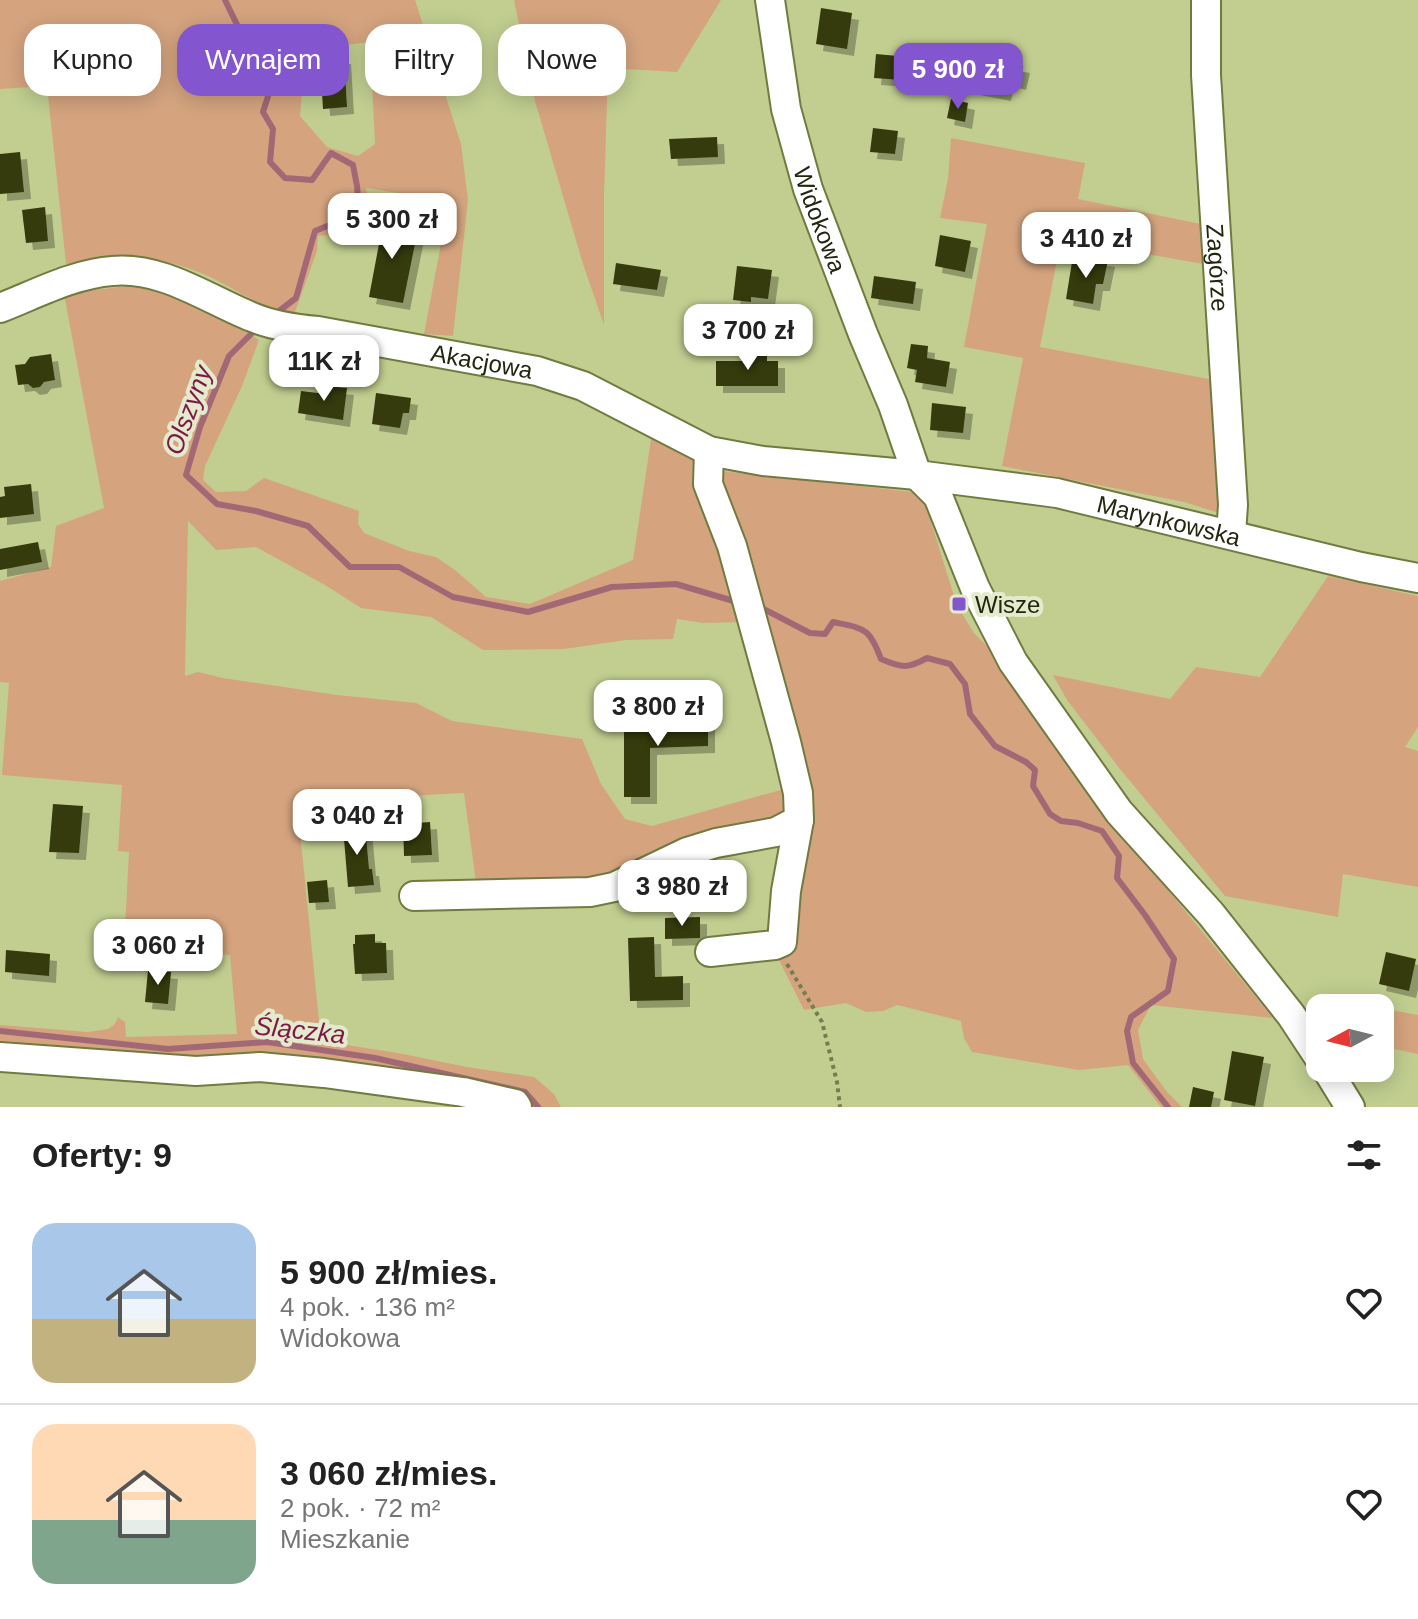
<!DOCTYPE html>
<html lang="pl">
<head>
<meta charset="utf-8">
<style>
  body { margin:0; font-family:Helvetica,sans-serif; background:#f2f2f2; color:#222; height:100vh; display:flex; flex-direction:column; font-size:30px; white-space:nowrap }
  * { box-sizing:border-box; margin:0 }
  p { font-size:26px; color:#767676 }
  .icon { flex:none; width:44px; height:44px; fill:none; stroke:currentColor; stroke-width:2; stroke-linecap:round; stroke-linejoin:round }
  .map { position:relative; height:1107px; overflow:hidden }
  .sheet { display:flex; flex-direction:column; background:#fff; flex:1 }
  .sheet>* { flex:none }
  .hud { position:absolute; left:24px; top:24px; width:800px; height:72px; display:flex; gap:16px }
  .needle { width:52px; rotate:263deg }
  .buttons { position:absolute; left:1306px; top:994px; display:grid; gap:16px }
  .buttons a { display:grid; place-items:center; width:88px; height:88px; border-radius:16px; background:#fff; box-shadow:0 4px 20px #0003; font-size:40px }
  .price { position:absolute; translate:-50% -68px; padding:0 18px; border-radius:16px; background:#fff; color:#222; font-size:26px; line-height:52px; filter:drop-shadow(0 2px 4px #0008) }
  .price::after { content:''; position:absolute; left:50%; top:48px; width:24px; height:18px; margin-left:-12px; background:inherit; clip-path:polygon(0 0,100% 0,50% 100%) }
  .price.selected { background:#8355ce; color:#fff }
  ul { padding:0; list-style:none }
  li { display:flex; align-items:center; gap:24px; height:200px; padding:0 32px }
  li+li { border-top:2px solid #e0e0e0 }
  li span { display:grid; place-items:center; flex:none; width:224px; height:160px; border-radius:24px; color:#555 }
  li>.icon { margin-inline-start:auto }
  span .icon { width:96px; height:96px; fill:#fffc; stroke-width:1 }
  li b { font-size:34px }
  h2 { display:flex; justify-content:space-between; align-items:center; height:96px; padding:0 32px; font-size:34px }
  .pill { padding:0 28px; border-radius:24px; background:#fff; box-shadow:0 4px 20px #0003; font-size:28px; line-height:72px }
  .pill.selected { background:#8355ce; color:#fff }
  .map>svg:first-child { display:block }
</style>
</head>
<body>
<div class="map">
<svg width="1418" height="1107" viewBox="0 0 1418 1107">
  <defs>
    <filter id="shadow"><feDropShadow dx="7" dy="7" stdDeviation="0" flood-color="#0004"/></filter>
  </defs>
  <rect width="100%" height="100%" fill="#c1ce90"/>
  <g fill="#d5a47f" fill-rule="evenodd">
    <path d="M 0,0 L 415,0 L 461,144 L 468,200 L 453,336 L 424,334 L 449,201 L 366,188 C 370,209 361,218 348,233 L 318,236 L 317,251 L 295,312 C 287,311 279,310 271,307 C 250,301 230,286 210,277 C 162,254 117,255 66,264 L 47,86 L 0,89 ZM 370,42 L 375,144 L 358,156 L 327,147 L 300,116 L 304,70 L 294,51 Z"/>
    <polygon points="514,0 721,0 677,72 608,68 604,196 604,325 583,264 535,101"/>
    <polygon points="951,138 1085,163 1078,199 1206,225 1209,265 1061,239 1040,347 1214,380 1219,513 1184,502 1002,466 1023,358 964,347 987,224 940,218 948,179"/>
    <polygon points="142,284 181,296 227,319 259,340 242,386 205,466 203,480 216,492 246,491 264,478 359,511 358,524 364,533 409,551 436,557 455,570 486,597 530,604 633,560 651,439 693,457 724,544 744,622 703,623 677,619 673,639 626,640 564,649 483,650 431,617 361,608 325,585 256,547 216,550 188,521 185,676 198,672 223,678 337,695 416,703 452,721 582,739 601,784 625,819 652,826 791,787 792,816 615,881 477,890 464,793 297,802 321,1041 398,1053 467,1067 534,1077 554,1094 561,1107 530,1107 0,1051 0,1025 88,1032 108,1029 115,1024 118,1017 125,1022 126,1037 237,1034 230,955 124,947 129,852 118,851 122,785 2,775 9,683 0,682 0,581 51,567 56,526 104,508 64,294"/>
    <polygon points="721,471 913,492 923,500 927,509 954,596 951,599 957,613 961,612 974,633 995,654 1011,684 1077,779 1273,1018 1151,1005 1138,1030 1143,1059 1167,1092 1182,1107 1161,1107 1128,1065 1079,1070 972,1052 964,1038 961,1021 897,1005 883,1011 866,1012 846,1003 804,1010 776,954 797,850 716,484"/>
    <polygon points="1328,576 1418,596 1418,727 1405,747 1418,751 1418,887 1343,874 1338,917 1225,896 1120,769 1067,700 1053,675 1170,699 1196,667 1260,677"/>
    <polygon points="1380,1008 1418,1015 1418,1054 1380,1046"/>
  </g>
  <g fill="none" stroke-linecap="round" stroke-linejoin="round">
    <g stroke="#a26876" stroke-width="6">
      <polyline points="225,0 243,37 278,65 263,112 273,129 270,162 285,178 312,180 331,153 353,165 357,186 359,208 342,220 315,231 296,298 275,314"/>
      <polyline points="257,328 229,356 200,427 186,475 217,504 256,511 308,526 350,567 399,567 453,597 528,612 612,587 676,584 737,602"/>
      <path d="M 758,606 L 810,633 L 825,634 L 833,622 C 865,629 869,627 881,659 C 902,668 907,669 927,658 L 950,664 L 965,684 L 970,714 L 995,746 L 1026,762 L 1035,770 L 1033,786 L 1050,814 L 1061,821 L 1078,823 L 1102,831 L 1119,856 L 1117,878 L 1145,915 L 1174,959 L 1168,991 L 1131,1017 L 1127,1031 L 1133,1063 L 1168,1107"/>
      <polyline points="0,1031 168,1049 267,1042 375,1058 525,1092 538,1107"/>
    </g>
  </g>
  <g fill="#343b0f" filter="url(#shadow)">
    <polygon points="821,8 852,13 847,49 816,44"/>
    <polygon points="876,54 931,59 929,82 874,78"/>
    <polygon points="344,57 347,107 323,109 320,59"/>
    <polygon points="979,58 1023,66 1019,83 1007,80 1004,94 973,88"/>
    <polygon points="951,99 968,103 965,122 947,118"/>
    <polygon points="873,128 898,131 895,154 870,152"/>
    <polygon points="717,137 718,157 671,159 669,139"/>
    <polygon points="20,152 24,192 0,194 0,154"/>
    <polygon points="45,207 48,241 26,243 22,210"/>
    <polygon points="376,222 418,229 403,303 369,297 379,244 372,242"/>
    <polygon points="940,235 971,241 965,272 935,266"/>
    <polygon points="1087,257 1108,260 1103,284 1096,284 1093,304 1066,299 1072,262 1085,265"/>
    <polygon points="616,263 661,270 657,290 613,284"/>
    <polygon points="737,266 772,270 768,299 751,297 751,302 733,300"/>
    <polygon points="874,276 916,282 913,304 871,298"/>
    <polygon points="911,344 928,346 927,358 950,362 946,387 915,382 917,370 907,368"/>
    <polygon points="51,354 55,380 44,382 40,387 33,388 28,384 18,385 15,365 25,364 30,357"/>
    <polygon points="751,354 767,354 767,361 778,361 778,386 716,386 716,361 751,361"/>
    <polygon points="327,386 347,388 343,420 298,413 301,391 326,394"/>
    <polygon points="376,393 411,398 409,413 403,413 400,428 372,424"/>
    <polygon points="932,403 966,407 963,433 930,430"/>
    <polygon points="31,484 34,514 0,518 0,497 5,496 4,487"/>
    <polygon points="38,542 42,562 0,570 0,549"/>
    <polygon points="691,710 691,716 708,716 708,746 650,748 650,797 624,797 624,727 674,727 674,711"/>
    <polygon points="53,804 83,806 79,853 49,852"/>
    <polygon points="430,822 432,855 404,856 403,824"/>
    <polygon points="365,825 369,869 372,869 374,885 348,887 343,827"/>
    <polygon points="327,880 329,902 309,903 307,882"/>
    <polygon points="700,917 700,938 665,939 665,918"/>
    <polygon points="375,934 375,943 386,943 387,973 355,974 353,944 355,944 355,935"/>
    <polygon points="654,937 655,977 683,976 683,1000 630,1001 628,938"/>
    <polygon points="6,950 50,954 49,976 5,972"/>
    <polygon points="1386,952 1416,959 1409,991 1379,984"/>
    <polygon points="148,970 171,972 168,1004 145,1002"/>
    <polygon points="1232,1051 1264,1057 1255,1106 1224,1100"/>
    <polygon points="1193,1087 1214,1092 1211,1107 1189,1107"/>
  </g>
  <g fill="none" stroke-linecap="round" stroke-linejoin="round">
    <defs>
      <g id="minor">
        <path id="s1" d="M 770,0 L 786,109 L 808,189 L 863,334 L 893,405 L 917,475 L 938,496 L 975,588 L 1013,662 L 1119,812 L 1211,914 L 1291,1015 L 1320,1059"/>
        <path id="s2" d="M 1206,0 L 1206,75 L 1233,505 L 1231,534"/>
        <path id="s3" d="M 0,308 C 36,294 73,274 112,271 C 162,266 207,299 252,317 C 273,326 295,329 318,331 L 537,371 L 583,386 L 709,451 L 763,461 L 917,475 L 1057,493 L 1361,567 L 1418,578"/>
        <polyline points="709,451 708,484 732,546 786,742 798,793 799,820 786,891 782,942 775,945 710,952"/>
        <polyline points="414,896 590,892 614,887 687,852 716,843 776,832 799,820"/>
        <polyline points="0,1057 196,1071 260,1067 324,1073 463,1092 515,1104 517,1107"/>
        <polyline points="1326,1068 1350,1107"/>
      </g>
    </defs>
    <use href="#minor" stroke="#707b40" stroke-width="32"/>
    <polyline stroke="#747d51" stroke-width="4" stroke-dasharray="4 4" stroke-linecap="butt" points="787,964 822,1022 837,1082 840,1107"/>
    <use href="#minor" stroke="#fff" stroke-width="28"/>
  </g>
  <rect fill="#8355ce" stroke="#e4ebcc" stroke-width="3" x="951" y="596" width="16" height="16" rx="4"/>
  <g text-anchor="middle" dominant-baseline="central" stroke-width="8" stroke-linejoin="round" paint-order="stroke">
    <g font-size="24" fill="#22260e" stroke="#e4ebcc">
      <text stroke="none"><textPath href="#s1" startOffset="226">Widokowa</textPath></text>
      <text stroke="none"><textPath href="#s2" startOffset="268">Zagórze</textPath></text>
      <text stroke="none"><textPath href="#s3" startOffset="502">Akacjowa</textPath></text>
      <text stroke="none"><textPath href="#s3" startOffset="1214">Marynkowska</textPath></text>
    </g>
    <g font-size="24" fill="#22260e" stroke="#e4ebcc" text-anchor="start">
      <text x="975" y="604">Wisze</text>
    </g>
    <g font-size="26" font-style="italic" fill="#7c1846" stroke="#e4ebcc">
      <text transform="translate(188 410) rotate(-70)">Olszyny</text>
      <text transform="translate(300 1030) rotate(6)">Ślączka</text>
    </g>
  </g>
</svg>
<div class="buttons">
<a><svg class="needle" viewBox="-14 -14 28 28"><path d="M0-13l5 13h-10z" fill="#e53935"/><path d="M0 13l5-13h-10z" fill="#767676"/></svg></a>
</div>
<b class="price selected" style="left:958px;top:111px">5 900 zł</b>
<b class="price" style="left:392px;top:261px">5 300 zł</b>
<b class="price" style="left:1086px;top:280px">3 410 zł</b>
<b class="price" style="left:748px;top:372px">3 700 zł</b>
<b class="price" style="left:324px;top:403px">11K zł</b>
<b class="price" style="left:658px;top:748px">3 800 zł</b>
<b class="price" style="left:357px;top:857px">3 040 zł</b>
<b class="price" style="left:682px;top:928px">3 980 zł</b>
<b class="price" style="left:158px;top:987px">3 060 zł</b>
<div class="hud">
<a class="pill">Kupno</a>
<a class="pill selected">Wynajem</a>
<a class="pill">Filtry</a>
<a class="pill">Nowe</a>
</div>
</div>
<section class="sheet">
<h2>Oferty: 9<svg class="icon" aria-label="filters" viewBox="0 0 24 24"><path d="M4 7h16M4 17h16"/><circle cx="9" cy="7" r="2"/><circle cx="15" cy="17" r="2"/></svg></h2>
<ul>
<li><span style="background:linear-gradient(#a9c7e8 60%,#c2b280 0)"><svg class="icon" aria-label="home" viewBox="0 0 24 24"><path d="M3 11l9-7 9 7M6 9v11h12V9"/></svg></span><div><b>5 900 zł/mies.</b><p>4 pok. · 136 m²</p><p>Widokowa</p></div><svg class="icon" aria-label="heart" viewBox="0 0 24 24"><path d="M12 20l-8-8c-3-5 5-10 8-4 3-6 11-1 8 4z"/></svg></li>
<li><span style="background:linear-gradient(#ffd9b3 60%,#7fa58c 0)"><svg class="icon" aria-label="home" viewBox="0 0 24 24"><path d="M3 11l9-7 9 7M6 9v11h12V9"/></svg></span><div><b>3 060 zł/mies.</b><p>2 pok. · 72 m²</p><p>Mieszkanie</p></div><svg class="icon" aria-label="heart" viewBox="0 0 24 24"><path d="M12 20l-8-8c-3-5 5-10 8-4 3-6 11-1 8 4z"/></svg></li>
</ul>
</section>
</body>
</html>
